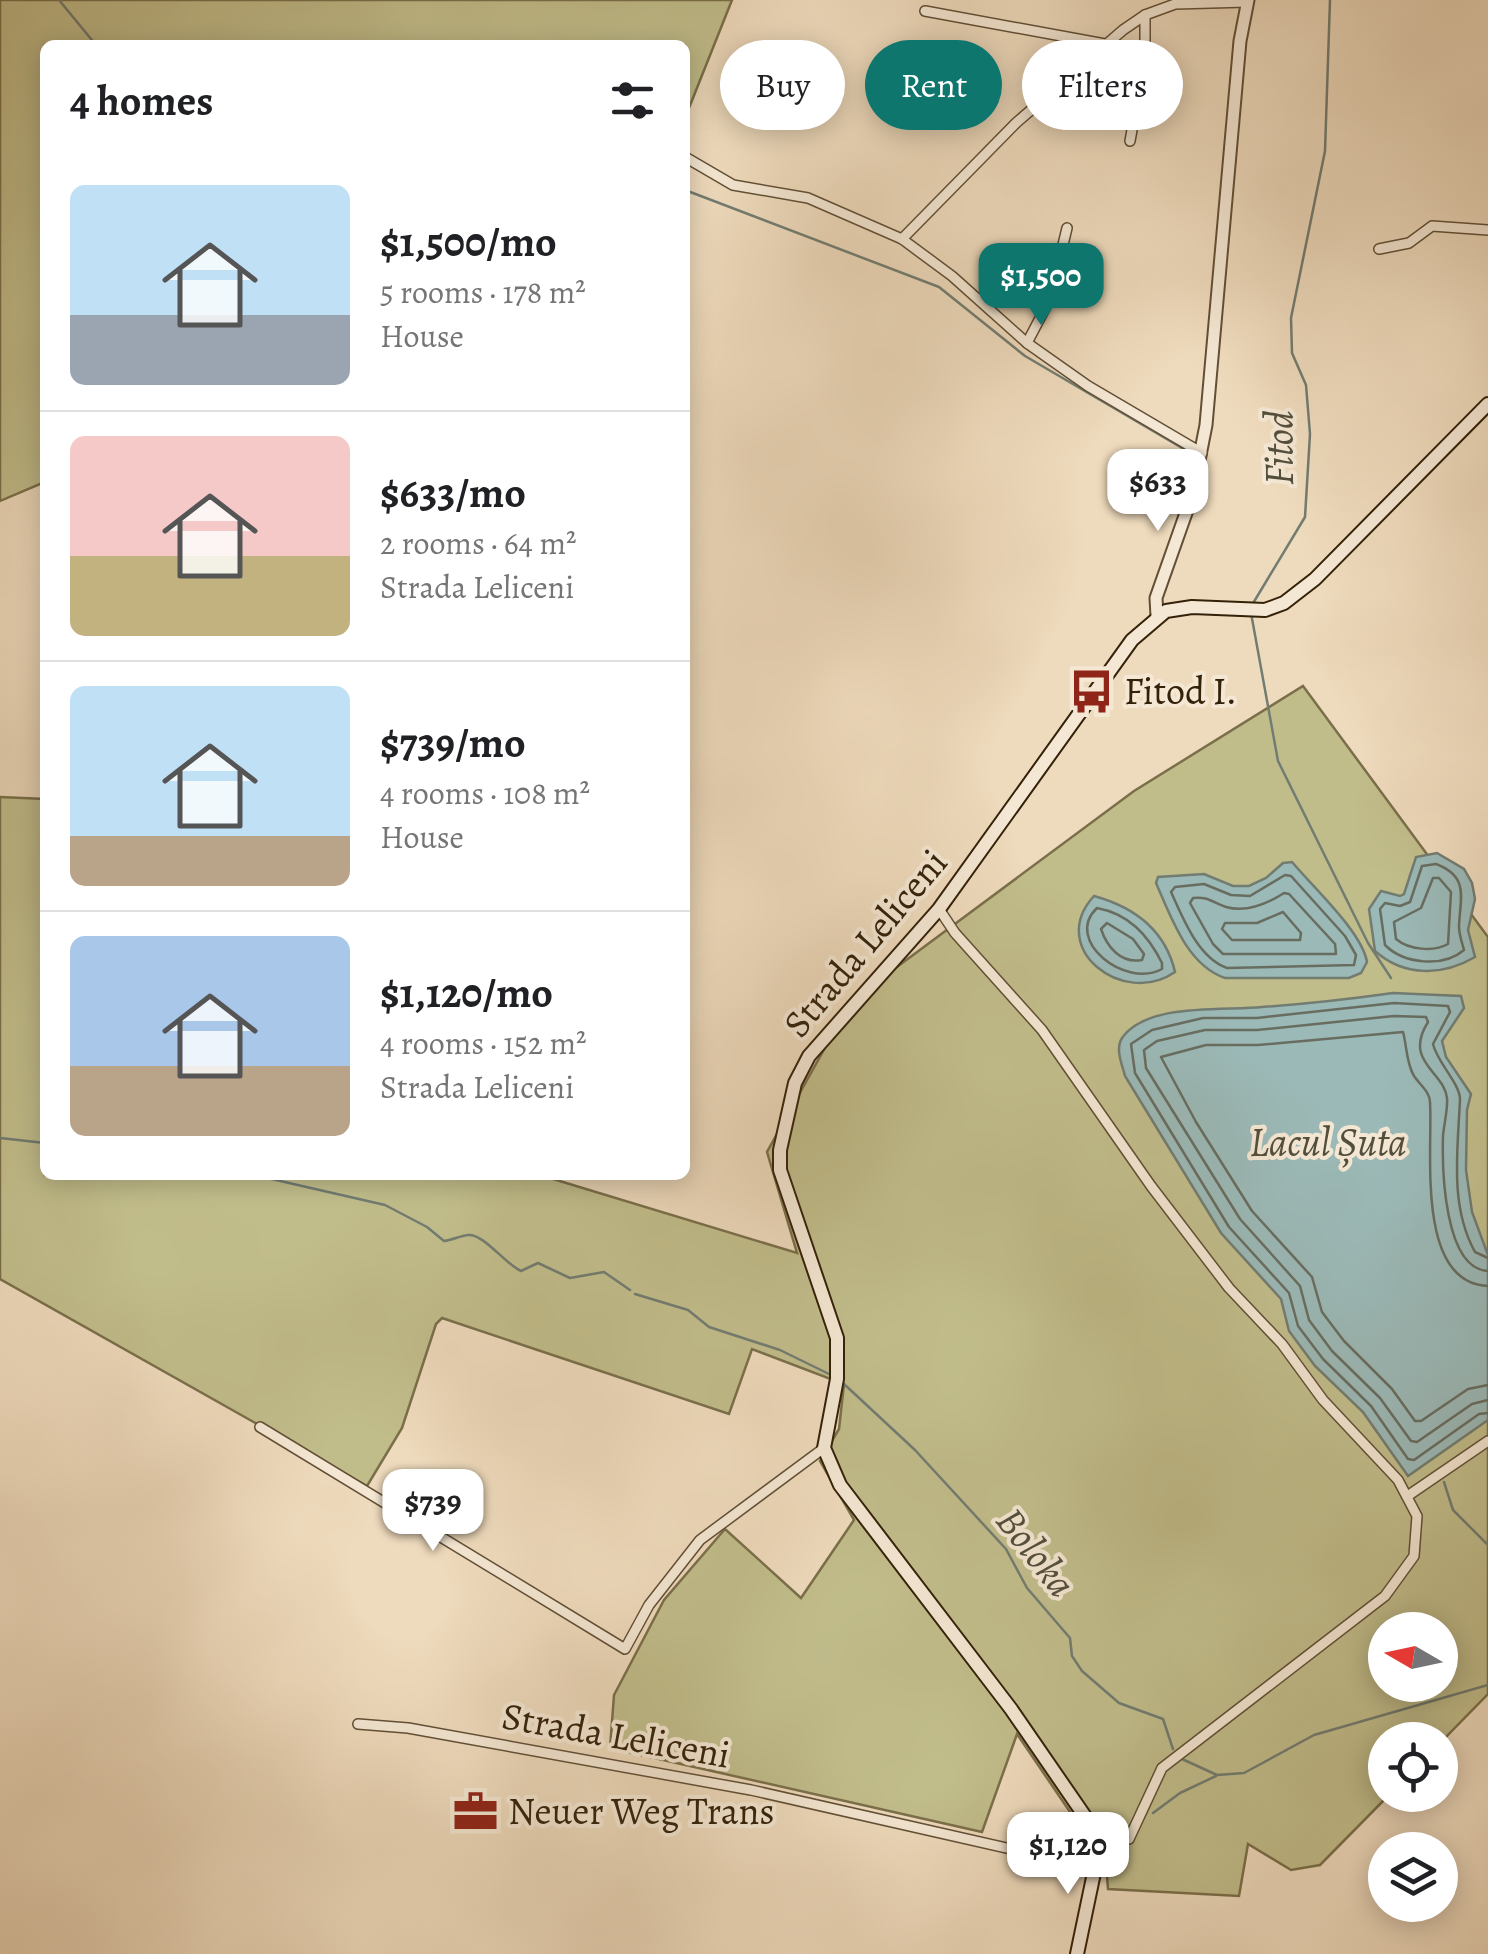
<!DOCTYPE html>
<html lang="en">
<head>
<meta charset="utf-8">
<style>
  body { margin:0; font-family:Alegreya,serif; background:#f6f6f6; color:#202124; height:100vh; display:flex; flex-direction:column; font-size:38px; white-space:nowrap }
  * { box-sizing:border-box; margin:0 }
  p { font-size:32px; color:#757577 }
  .icon { flex:none; width:55px; height:55px; fill:none; stroke:currentColor; stroke-width:2; stroke-linecap:round; stroke-linejoin:round }
  .map { position:relative; flex:1; overflow:hidden }
  .sheet { position:absolute; left:40px; top:40px; width:650px; height:1140px; display:flex; flex-direction:column; background:#fff; border-radius:15px; box-shadow:0 5px 25px #0003 }
  .sheet>* { flex:none }
  .hud { position:absolute; left:720px; top:40px; width:618px; height:90px; display:flex; gap:20px }
  .needle { width:65px; rotate:279deg }
  .controls { position:absolute; left:1368px; top:1612px; display:grid; gap:20px }
  .controls a { display:grid; place-items:center; width:90px; height:90px; border-radius:50%; background:#fff; box-shadow:0 5px 25px #0003; font-size:50px }
  .price { position:absolute; translate:-50% -85px; padding:0 22px; border-radius:20px; background:#fff; color:#222; font-size:32px; line-height:65px; filter:drop-shadow(0 2px 5px #0008) }
  .price::after { content:''; position:absolute; left:50%; top:60px; width:30px; height:22px; margin-left:-15px; background:inherit; clip-path:polygon(0 0,100% 0,50% 100%) }
  .price.selected { background:#0f766e; color:#fff }
  ul { padding:0; list-style:none }
  li { display:flex; align-items:center; gap:30px; height:250px; padding:0 30px }
  li+li { border-top:2px solid #e0e0e0 }
  li span { display:grid; place-items:center; flex:none; width:280px; height:200px; border-radius:15px; color:#555 }
  li>.icon { margin-inline-start:auto }
  span .icon { width:120px; height:120px; fill:#fffc; stroke-width:1 }
  li b { font-size:42px }
  h2 { display:flex; justify-content:space-between; align-items:center; height:120px; padding:0 30px; font-size:42px }
  .pill { padding:0 35px; border-radius:45px; background:#fff; box-shadow:0 5px 25px #0003; font-size:35px; line-height:90px }
  .pill.selected { background:#0f766e; color:#fff }
  .map>svg:first-child { display:block }
</style>
</head>
<body>
<div class="map">
<svg width="1488" height="1954" viewBox="0 0 1488 1954">
  <rect width="100%" height="100%" fill="#eedabc"/>
  <filter id="stains"><feTurbulence type="fractalNoise" baseFrequency=".002" numOctaves="4"/><feColorMatrix values="0 0 0 0 .2 0 0 0 0 .09 0 0 0 0 .02 0 0 0 .5 -.17"/></filter>
  <radialGradient id="worn" r=".72"><stop offset=".6" stop-color="#630" stop-opacity="0"/><stop offset="1" stop-color="#630" stop-opacity=".3"/></radialGradient>
  <g fill="#c1bd8b" stroke="#7a6f4a" stroke-width="2.5" fill-rule="evenodd">
    <polygon points="0,0 732,0 685,118 685,45 45,45 45,482 0,501"/>
    <path d="M 1303,686 L 1488,937 L 1488,1694 L 1440,1743 L 1385,1740 L 1385,1795 L 1389,1795 L 1320,1865 L 1291,1870 L 1248,1844 L 1239,1896 L 1108,1889 L 1104,1835 L 1085,1834 L 1017,1734 L 982,1832 L 610,1748 L 614,1695 L 664,1600 L 725,1529 L 801,1598 L 854,1520 L 820,1461 L 839,1429 L 844,1384 L 752,1349 L 729,1414 L 442,1318 L 436,1324 L 402,1428 L 367,1486 L 0,1279 L 0,797 L 45,799 L 45,1175 L 540,1175 L 797,1253 L 767,1152 L 851,1001 L 1134,791 ZM 1385,1630 L 1440,1630 L 1440,1685 L 1385,1685 Z"/>
  </g>
  <g fill="#9bb9b7" stroke="#727c71" stroke-width="2.5">
    <path d="M 1437,853 L 1464,869 L 1472,883 L 1475,899 L 1468,930 L 1475,957 C 1443,976 1404,977 1375,951 L 1369,909 L 1381,891 L 1400,896 L 1404,894 L 1416,857 Z"/>
    <path d="M 1292,862 C 1313,887 1362,932 1367,962 L 1361,973 L 1349,978 L 1225,978 C 1187,965 1171,917 1156,883 L 1158,877 L 1204,874 L 1233,886 L 1249,886 L 1266,878 L 1283,863 Z"/>
    <path d="M 1094,896 C 1134,907 1165,929 1175,972 C 1123,1008 1046,948 1094,896 Z"/>
    <path d="M 1393,993 L 1461,996 L 1464,1008 L 1442,1041 L 1446,1057 L 1471,1094 L 1467,1110 L 1466,1170 L 1472,1212 L 1488,1255 L 1488,1420 L 1408,1476 L 1363,1412 L 1315,1366 L 1289,1331 L 1281,1299 L 1221,1233 L 1125,1076 C 1122,1064 1115,1049 1122,1038 C 1147,1002 1225,1011 1262,1007 C 1306,1004 1350,999 1393,993 Z"/>
  </g>
  <g fill="none" stroke-linecap="round" stroke-linejoin="round">
    <g stroke="#686d60" stroke-width="2.5">
      <path d="M 1436,864 C 1470,877 1460,898 1459,926 C 1459,935 1462,942 1464,950 C 1443,968 1404,964 1385,945 L 1380,909 L 1385,903 L 1400,906 L 1410,902 L 1422,866 Z"/>
      <path d="M 1285,875 L 1291,876 L 1345,936 L 1356,955 L 1354,965 L 1227,968 C 1198,958 1183,918 1171,892 L 1175,887 L 1204,884 L 1231,895 L 1250,896 Z"/>
      <path d="M 1433,878 L 1439,878 L 1451,892 L 1448,944 C 1434,952 1409,950 1396,939 L 1394,922 L 1421,908 Z"/>
      <path d="M 1284,893 L 1289,894 L 1335,944 L 1336,954 L 1223,954 L 1213,944 L 1190,903 L 1193,898 C 1208,896 1213,903 1226,907 C 1247,913 1267,904 1284,893 Z"/>
      <path d="M 1097,908 C 1129,914 1148,935 1162,963 L 1162,969 C 1125,989 1063,940 1097,908 Z"/>
      <polygon points="1283,912 1301,933 1300,940 1232,940 1222,929 1225,923 1257,923"/>
      <path d="M 1107,923 L 1133,939 L 1144,954 L 1142,960 C 1121,964 1107,947 1101,929 Z"/>
      <path d="M 1488,1258 L 1475,1252 C 1449,1205 1458,1149 1460,1099 C 1460,1084 1437,1062 1433,1044 L 1450,1012 L 1448,1006 L 1394,1003 L 1257,1018 L 1203,1018 L 1152,1030 L 1131,1044 L 1135,1073 L 1229,1227 L 1289,1293 L 1298,1326 L 1323,1359 L 1371,1406 L 1408,1459 L 1414,1460 L 1479,1414 L 1488,1413"/>
      <path d="M 1488,1271 C 1444,1269 1442,1169 1443,1136 C 1444,1124 1448,1109 1447,1098 C 1444,1071 1403,1062 1428,1022 L 1426,1017 L 1394,1016 L 1257,1030 L 1205,1030 L 1157,1041 L 1144,1050 L 1146,1068 L 1240,1219 L 1300,1286 L 1309,1320 L 1332,1351 L 1380,1398 L 1411,1441 L 1417,1442 L 1472,1404 L 1488,1400"/>
      <path d="M 1488,1286 C 1415,1283 1433,1149 1430,1102 C 1430,1092 1420,1085 1414,1076 C 1406,1063 1407,1046 1403,1032 L 1258,1045 L 1206,1045 L 1161,1057 L 1196,1122 L 1252,1211 L 1312,1277 L 1322,1312 L 1344,1341 L 1392,1389 L 1415,1421 L 1421,1421 L 1468,1389 L 1488,1385"/>
    </g>
    <g stroke="#727c71" stroke-width="2.5">
      <polyline points="59,0 96,45"/>
      <polyline points="685,190 939,287 1025,356 1194,455"/>
      <polyline points="1252,605 1305,517 1310,434 1306,385 1292,353 1291,318 1325,151 1330,0"/>
      <polyline points="1251,613 1278,761 1368,943 1391,978"/>
      <polyline points="0,1138 45,1143"/>
      <path d="M 254,1175 L 385,1205 L 427,1227 L 444,1241 C 452,1240 460,1236 468,1235 C 483,1233 505,1264 521,1271 L 538,1263 L 570,1278 L 604,1272 L 630,1290"/>
      <polyline points="635,1294 688,1310 709,1327 780,1350 829,1374"/>
      <polyline points="844,1384 915,1450 1006,1549 1027,1588 1070,1638 1072,1656 1082,1671 1119,1703 1163,1719 1173,1749"/>
      <polyline points="1444,1482 1453,1510 1488,1545"/>
      <polyline points="1182,1759 1217,1775 1244,1773 1314,1735 1488,1685"/>
      <polyline points="1153,1813 1180,1793 1216,1776"/>
    </g>
    <defs>
      <g id="minor">
        <polyline points="925,11 1105,44"/>
        <polyline points="1130,141 1145,58 1145,15"/>
        <polyline points="685,157 733,185 808,198 902,239 952,276 1027,343 1088,386 1202,453"/>
        <polyline points="902,239 1016,123 1123,30 1145,15 1175,4 1247,2"/>
        <polyline points="1379,249 1409,243 1432,226 1488,230"/>
        <polyline points="1027,343 1050,299 1067,228"/>
        <polyline points="939,909 955,933 1042,1030 1151,1186 1229,1288 1282,1344 1323,1400 1398,1480 1417,1516 1414,1556 1385,1596 1162,1768 1129,1839 1097,1842"/>
        <polyline points="260,1427 625,1649 649,1605 700,1540 824,1448"/>
        <polyline points="1409,1495 1488,1441"/>
        <polyline points="358,1724 408,1728 751,1790 1095,1868"/>
      </g>
      <polyline id="tertiary" points="1157,616 1156,598 1192,496 1206,425 1240,41 1248,0"/>
      <polyline id="secondary" points="1077,1954 1095,1868 1095,1831 1011,1709 840,1485 824,1448 837,1379 837,1338 780,1170 780,1150 795,1083 809,1056 939,909 1132,640 1166,611 1192,607 1265,610 1284,603 1315,579 1488,404"/>
    </defs>
    <use href="#minor" stroke="#624f36" stroke-width="12"/>
    <use href="#tertiary" stroke="#624f36" stroke-width="15"/>
    <use href="#secondary" stroke="#342109" stroke-width="16"/>
    <use href="#minor" stroke="#f4e7d3" stroke-width="9"/>
    <use href="#tertiary" stroke="#f4e7d3" stroke-width="11"/>
    <use href="#secondary" stroke="#f4e7d3" stroke-width="12"/>
  </g>
  <defs>
    <symbol id="bus-bare" viewBox="-9 -9 18 18"><path d="M-5-6H5V4H4V6H2V4H-2V6H-4V4H-5ZM-3.5-4V0h7V-4ZM-3.5 1.2v1.5H-2V1.2ZM2 1.2v1.5H3.5V1.2Z" fill="#8f2418" stroke="#f4e7d3" stroke-width="2.5" paint-order="stroke"/></symbol>
    <symbol id="office-bare" viewBox="-9 -9 18 18"><path d="M-6-3h4V-5.5h4V-3h4V5H-6ZM-1-4.5V-3h2v-1.5ZM-6 0V1H6V0Z" fill="#8f2418" stroke="#f4e7d3" stroke-width="2.5" paint-order="stroke"/></symbol>
  </defs>
  <g fill-rule="evenodd">
    <use href="#bus-bare" x="1060" y="660" width="63" height="63"/>
    <use href="#office-bare" x="444" y="1780" width="63" height="63"/>
  </g>
  <g text-anchor="middle" dominant-baseline="central" stroke-width="8" stroke-linejoin="round" paint-order="stroke">
    <g font-size="38" fill="#342109" stroke="#f4e7d3" text-anchor="start">
      <text x="1124" y="691">Fitod I.</text>
      <text x="508" y="1811">Neuer Weg Trans</text>
    </g>
    <g font-size="38" fill="#342109" stroke="#f4e7d3">
      <text transform="translate(865 943) rotate(-50)">Strada Leliceni</text>
      <text transform="translate(616 1735) rotate(10)">Strada Leliceni</text>
    </g>
    <g font-size="40" font-style="italic" fill="#534f3d" stroke="#f4e7d3">
      <text transform="translate(1279 448) rotate(-90)">Fitod</text>
      <text x="1328" y="1142">Lacul Șuta</text>
      <text transform="translate(1036 1552) rotate(52)">Boloka</text>
    </g>
  </g>
  <rect width="100%" height="100%" filter="url(#stains)"/>
  <rect width="100%" height="100%" fill="url(#worn)"/>
</svg>
<div class="controls">
<a><svg class="needle" viewBox="-14 -14 28 28"><path d="M0-13l5 13h-10z" fill="#e53935"/><path d="M0 13l5-13h-10z" fill="#757577"/></svg></a>
<a><svg class="icon" aria-label="locate" viewBox="0 0 24 24"><circle cx="12" cy="12" r="6"/><path d="M12 2v4M12 18v4M2 12h4M18 12h4"/></svg></a>
<a><svg class="icon" aria-label="layers" viewBox="0 0 24 24"><path d="M12 4l9 5-9 5-9-5zM3 14l9 5 9-5"/></svg></a>
</div>
<b class="price selected" style="left:1041px;top:328px">$1,500</b>
<b class="price" style="left:1158px;top:534px">$633</b>
<b class="price" style="left:433px;top:1554px">$739</b>
<b class="price" style="left:1068px;top:1897px">$1,120</b>
<div class="hud">
<a class="pill">Buy</a>
<a class="pill selected">Rent</a>
<a class="pill">Filters</a>
</div>
<section class="sheet">
<h2>4 homes<svg class="icon" aria-label="filters" viewBox="0 0 24 24"><path d="M4 7h16M4 17h16"/><circle cx="9" cy="7" r="2"/><circle cx="15" cy="17" r="2"/></svg></h2>
<ul>
<li><span style="background:linear-gradient(#bfe0f5 65%,#9aa5b1 0)"><svg class="icon" aria-label="home" viewBox="0 0 24 24"><path d="M3 11l9-7 9 7M6 9v11h12V9"/></svg></span><div><b>$1,500/mo</b><p>5 rooms · 178 m²</p><p>House</p></div></li>
<li><span style="background:linear-gradient(#f6c9c9 60%,#c2b280 0)"><svg class="icon" aria-label="home" viewBox="0 0 24 24"><path d="M3 11l9-7 9 7M6 9v11h12V9"/></svg></span><div><b>$633/mo</b><p>2 rooms · 64 m²</p><p>Strada Leliceni</p></div></li>
<li><span style="background:linear-gradient(#bfe0f5 75%,#b9a48a 0)"><svg class="icon" aria-label="home" viewBox="0 0 24 24"><path d="M3 11l9-7 9 7M6 9v11h12V9"/></svg></span><div><b>$739/mo</b><p>4 rooms · 108 m²</p><p>House</p></div></li>
<li><span style="background:linear-gradient(#a9c7e8 65%,#b9a48a 0)"><svg class="icon" aria-label="home" viewBox="0 0 24 24"><path d="M3 11l9-7 9 7M6 9v11h12V9"/></svg></span><div><b>$1,120/mo</b><p>4 rooms · 152 m²</p><p>Strada Leliceni</p></div></li>
</ul>
</section>
</div>
</body>
</html>
